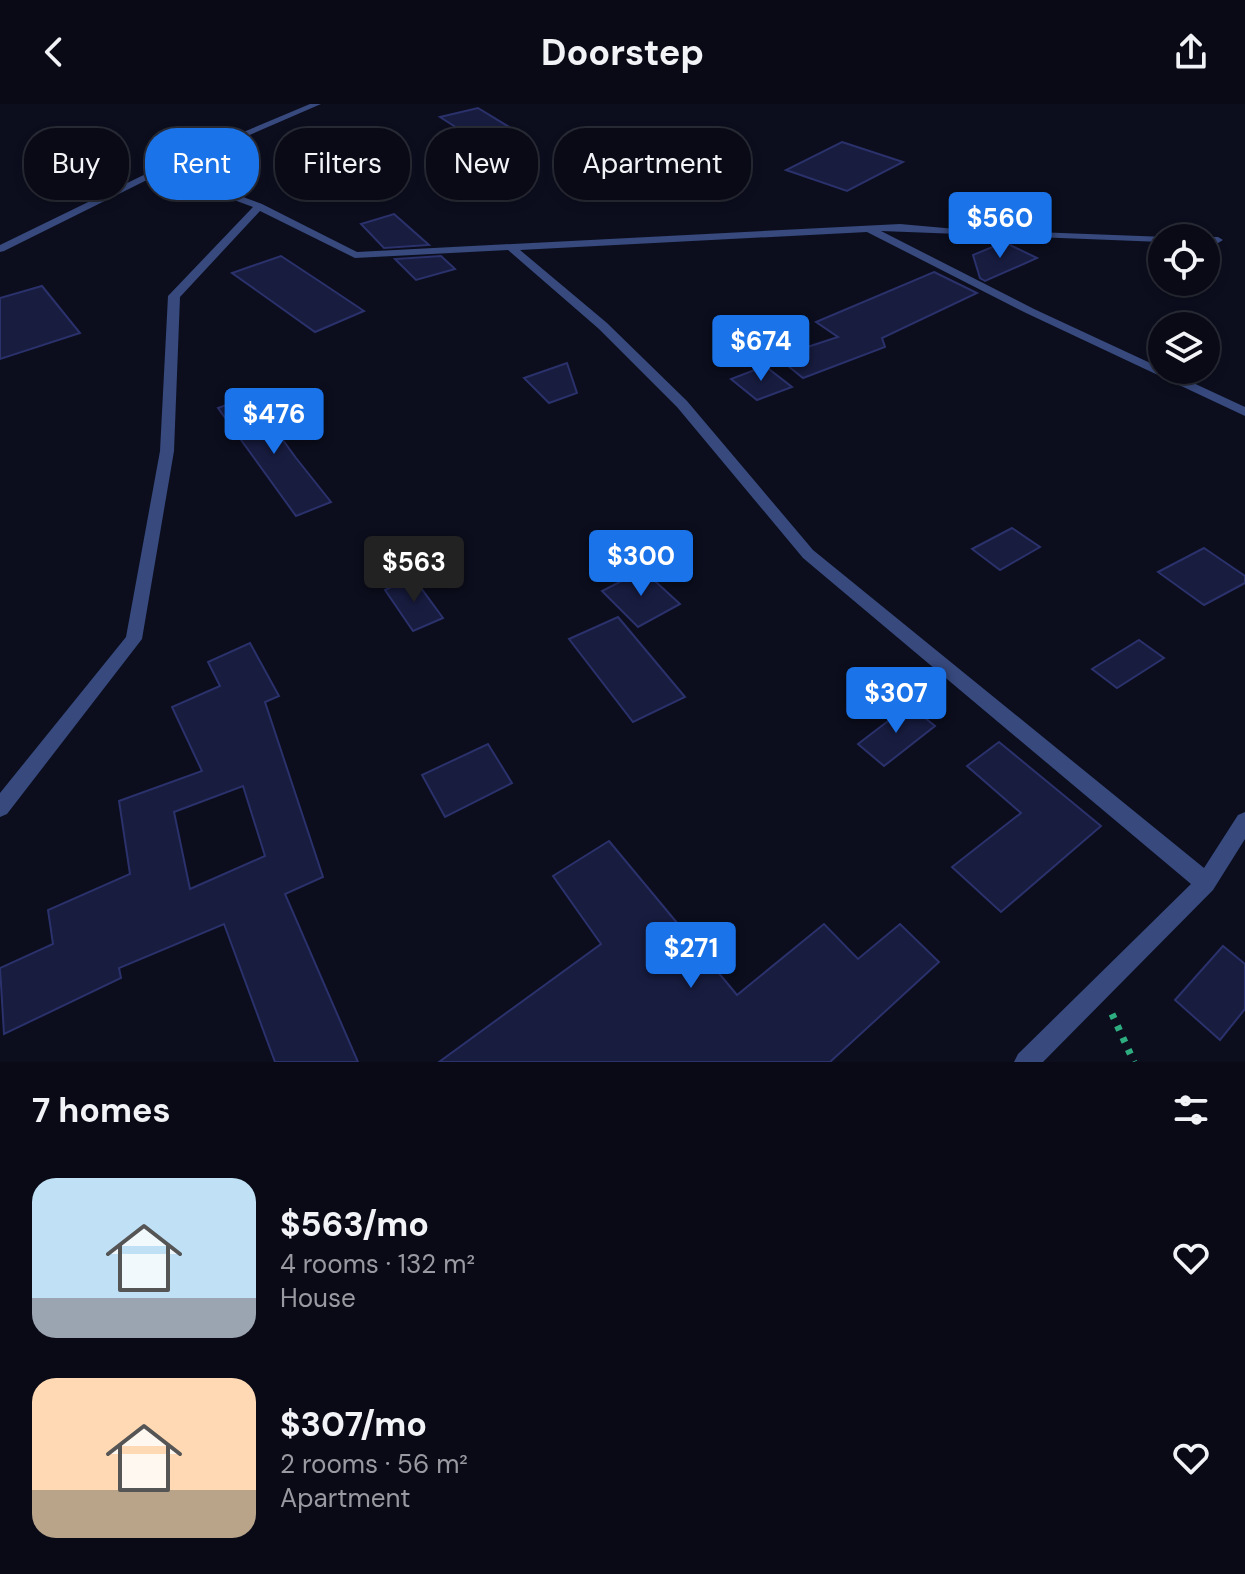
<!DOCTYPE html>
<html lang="en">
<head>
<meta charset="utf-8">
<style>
  body { margin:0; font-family:"DM Sans",sans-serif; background:#12131f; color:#f1f3f6; height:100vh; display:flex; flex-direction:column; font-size:30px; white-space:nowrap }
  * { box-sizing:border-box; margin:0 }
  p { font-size:26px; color:#999aa1 }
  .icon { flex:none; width:44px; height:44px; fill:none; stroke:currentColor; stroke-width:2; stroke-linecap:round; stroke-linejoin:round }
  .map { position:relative; height:958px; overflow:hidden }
  .sheet { display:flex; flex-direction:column; background:#090a16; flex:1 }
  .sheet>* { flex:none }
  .banner { position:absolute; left:24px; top:24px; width:800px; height:72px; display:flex; gap:16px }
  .fabs { position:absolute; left:1148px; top:120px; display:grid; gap:16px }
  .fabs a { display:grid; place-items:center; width:72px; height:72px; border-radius:50%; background:#090a16; box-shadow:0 4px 12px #0003,0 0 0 2px #292b35; font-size:40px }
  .price { position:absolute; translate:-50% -68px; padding:0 18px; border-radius:8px; background:#1a73e8; color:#fff; font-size:26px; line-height:52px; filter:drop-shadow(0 2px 4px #0008) }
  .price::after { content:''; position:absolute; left:50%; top:48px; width:24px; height:18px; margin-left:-12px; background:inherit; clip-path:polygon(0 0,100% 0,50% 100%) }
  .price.current { background:#222; color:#fff }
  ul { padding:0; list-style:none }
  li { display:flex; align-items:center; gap:24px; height:200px; padding:0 32px }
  li span { display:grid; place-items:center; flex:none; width:224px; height:160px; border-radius:24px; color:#555 }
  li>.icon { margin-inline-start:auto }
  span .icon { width:96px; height:96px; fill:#fffc; stroke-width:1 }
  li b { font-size:34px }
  h2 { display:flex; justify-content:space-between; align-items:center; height:96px; padding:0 32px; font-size:34px }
  .tag { padding:0 28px; border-radius:32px; background:#090a16; box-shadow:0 4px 12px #0003,0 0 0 2px #292b35; font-size:28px; line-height:72px }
  .tag.current { background:#1a73e8; color:#fff }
  header { display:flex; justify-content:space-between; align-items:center; height:104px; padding:0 32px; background:#090a16; font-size:36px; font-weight:700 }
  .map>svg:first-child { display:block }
</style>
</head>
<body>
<header><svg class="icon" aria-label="back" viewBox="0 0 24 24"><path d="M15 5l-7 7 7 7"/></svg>Doorstep<svg class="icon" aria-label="share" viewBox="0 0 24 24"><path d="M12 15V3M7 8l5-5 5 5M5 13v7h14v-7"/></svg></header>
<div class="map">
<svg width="1245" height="958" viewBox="0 0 1245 958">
  <rect width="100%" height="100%" fill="#0c0e1e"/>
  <g fill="#181c3f" stroke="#2a316b" stroke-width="2" fill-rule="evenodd">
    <polygon points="478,4 524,32 485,42 440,13"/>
    <polygon points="842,38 903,58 847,87 786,66"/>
    <polygon points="394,110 429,141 384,144 361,120"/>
    <polygon points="1004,138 1037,154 985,177 980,174 973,151"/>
    <polygon points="281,152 322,179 364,207 315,228 232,169"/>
    <polygon points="441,152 455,165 416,176 395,155"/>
    <polygon points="934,168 977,189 882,234 885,243 803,274 777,253 838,233 816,218"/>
    <polygon points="42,182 80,229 0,255 0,194"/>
    <polygon points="567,259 577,289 549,299 524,274"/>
    <polygon points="765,262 792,283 757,296 731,275"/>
    <polygon points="251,292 296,354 331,398 296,412 218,304"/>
    <polygon points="1012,424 1040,443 1000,466 972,445"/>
    <polygon points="1204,444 1245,472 1245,479 1204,501 1158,468"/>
    <polygon points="643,466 680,500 638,523 602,487"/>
    <polygon points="413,473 443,514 413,527 385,486"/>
    <polygon points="618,513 685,593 633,618 569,535"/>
    <polygon points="1139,536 1164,554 1117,584 1092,565"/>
    <path d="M 250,539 L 279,592 L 265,598 L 323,773 L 285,790 L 358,958 L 275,958 L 224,820 L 119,864 L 121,874 L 4,930 L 0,864 L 53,840 L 48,806 L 130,770 L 119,697 L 202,667 L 172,603 L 220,582 L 208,558 ZM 243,682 L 265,752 L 190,785 L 174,708 Z"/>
    <polygon points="909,601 935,622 884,662 858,640"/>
    <polygon points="999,638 1101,722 1001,808 952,763 1021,709 967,662"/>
    <polygon points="488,640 512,679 445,713 422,671"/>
    <polygon points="609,737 737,891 824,820 858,855 900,820 939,858 830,958 439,958 601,840 553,772"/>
    <polygon points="1223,842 1245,860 1245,905 1220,936 1175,896"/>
  </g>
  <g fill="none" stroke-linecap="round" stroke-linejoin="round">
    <polyline stroke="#2eae80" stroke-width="7" stroke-dasharray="5 8" stroke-linecap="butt" points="1112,910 1134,958"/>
    <g fill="#37497d" fill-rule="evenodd">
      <polygon points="310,0 321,0 169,66 262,100 357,148 900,120 956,125 1166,133 1162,134 1162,138 881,127 1034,205 1245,303 1245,312 1026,209 867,128 520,146 607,219 687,297 813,446 1204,764 1238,711 1245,708 1245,735 1213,786 1043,958 1014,958 1018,950 1191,780 803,454 677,303 599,225 508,146 355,154 260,107 180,193 174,347 142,535 7,710 0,713 0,689 126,533 160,347 168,192 253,103 161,69 4,147 0,148 0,141 158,64"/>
      <polygon points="1206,133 1218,133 1223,136 1218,139 1206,139 1206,134 1202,134"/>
    </g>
  </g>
</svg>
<div class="fabs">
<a><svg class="icon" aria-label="locate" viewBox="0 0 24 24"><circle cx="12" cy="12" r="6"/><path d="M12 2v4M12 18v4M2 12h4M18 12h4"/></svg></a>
<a><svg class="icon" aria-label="layers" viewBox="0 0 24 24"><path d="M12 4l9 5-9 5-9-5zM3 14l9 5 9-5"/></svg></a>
</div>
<b class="price" style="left:1000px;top:156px">$560</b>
<b class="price" style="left:761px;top:279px">$674</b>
<b class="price" style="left:274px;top:352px">$476</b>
<b class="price" style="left:641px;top:494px">$300</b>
<b class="price current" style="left:414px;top:500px">$563</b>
<b class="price" style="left:896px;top:631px">$307</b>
<b class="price" style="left:691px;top:886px">$271</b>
<div class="banner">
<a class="tag">Buy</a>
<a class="tag current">Rent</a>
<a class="tag">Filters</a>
<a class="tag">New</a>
<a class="tag">Apartment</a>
</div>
</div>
<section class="sheet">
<h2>7 homes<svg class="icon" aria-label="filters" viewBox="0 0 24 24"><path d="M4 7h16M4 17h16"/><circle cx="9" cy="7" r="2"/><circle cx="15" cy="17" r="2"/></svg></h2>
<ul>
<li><span style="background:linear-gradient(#bfe0f5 75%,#9aa5b1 0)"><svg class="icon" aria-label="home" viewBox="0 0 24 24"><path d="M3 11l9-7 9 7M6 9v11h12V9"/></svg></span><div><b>$563/mo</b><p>4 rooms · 132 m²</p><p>House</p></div><svg class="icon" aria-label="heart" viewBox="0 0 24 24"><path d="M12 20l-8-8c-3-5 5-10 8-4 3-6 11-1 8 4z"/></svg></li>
<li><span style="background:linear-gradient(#ffd9b3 70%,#b9a48a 0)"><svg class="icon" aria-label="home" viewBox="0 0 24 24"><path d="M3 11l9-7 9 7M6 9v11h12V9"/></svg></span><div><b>$307/mo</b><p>2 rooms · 56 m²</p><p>Apartment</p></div><svg class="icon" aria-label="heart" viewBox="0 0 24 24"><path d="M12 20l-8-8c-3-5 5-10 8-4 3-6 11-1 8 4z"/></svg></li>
</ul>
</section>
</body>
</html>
